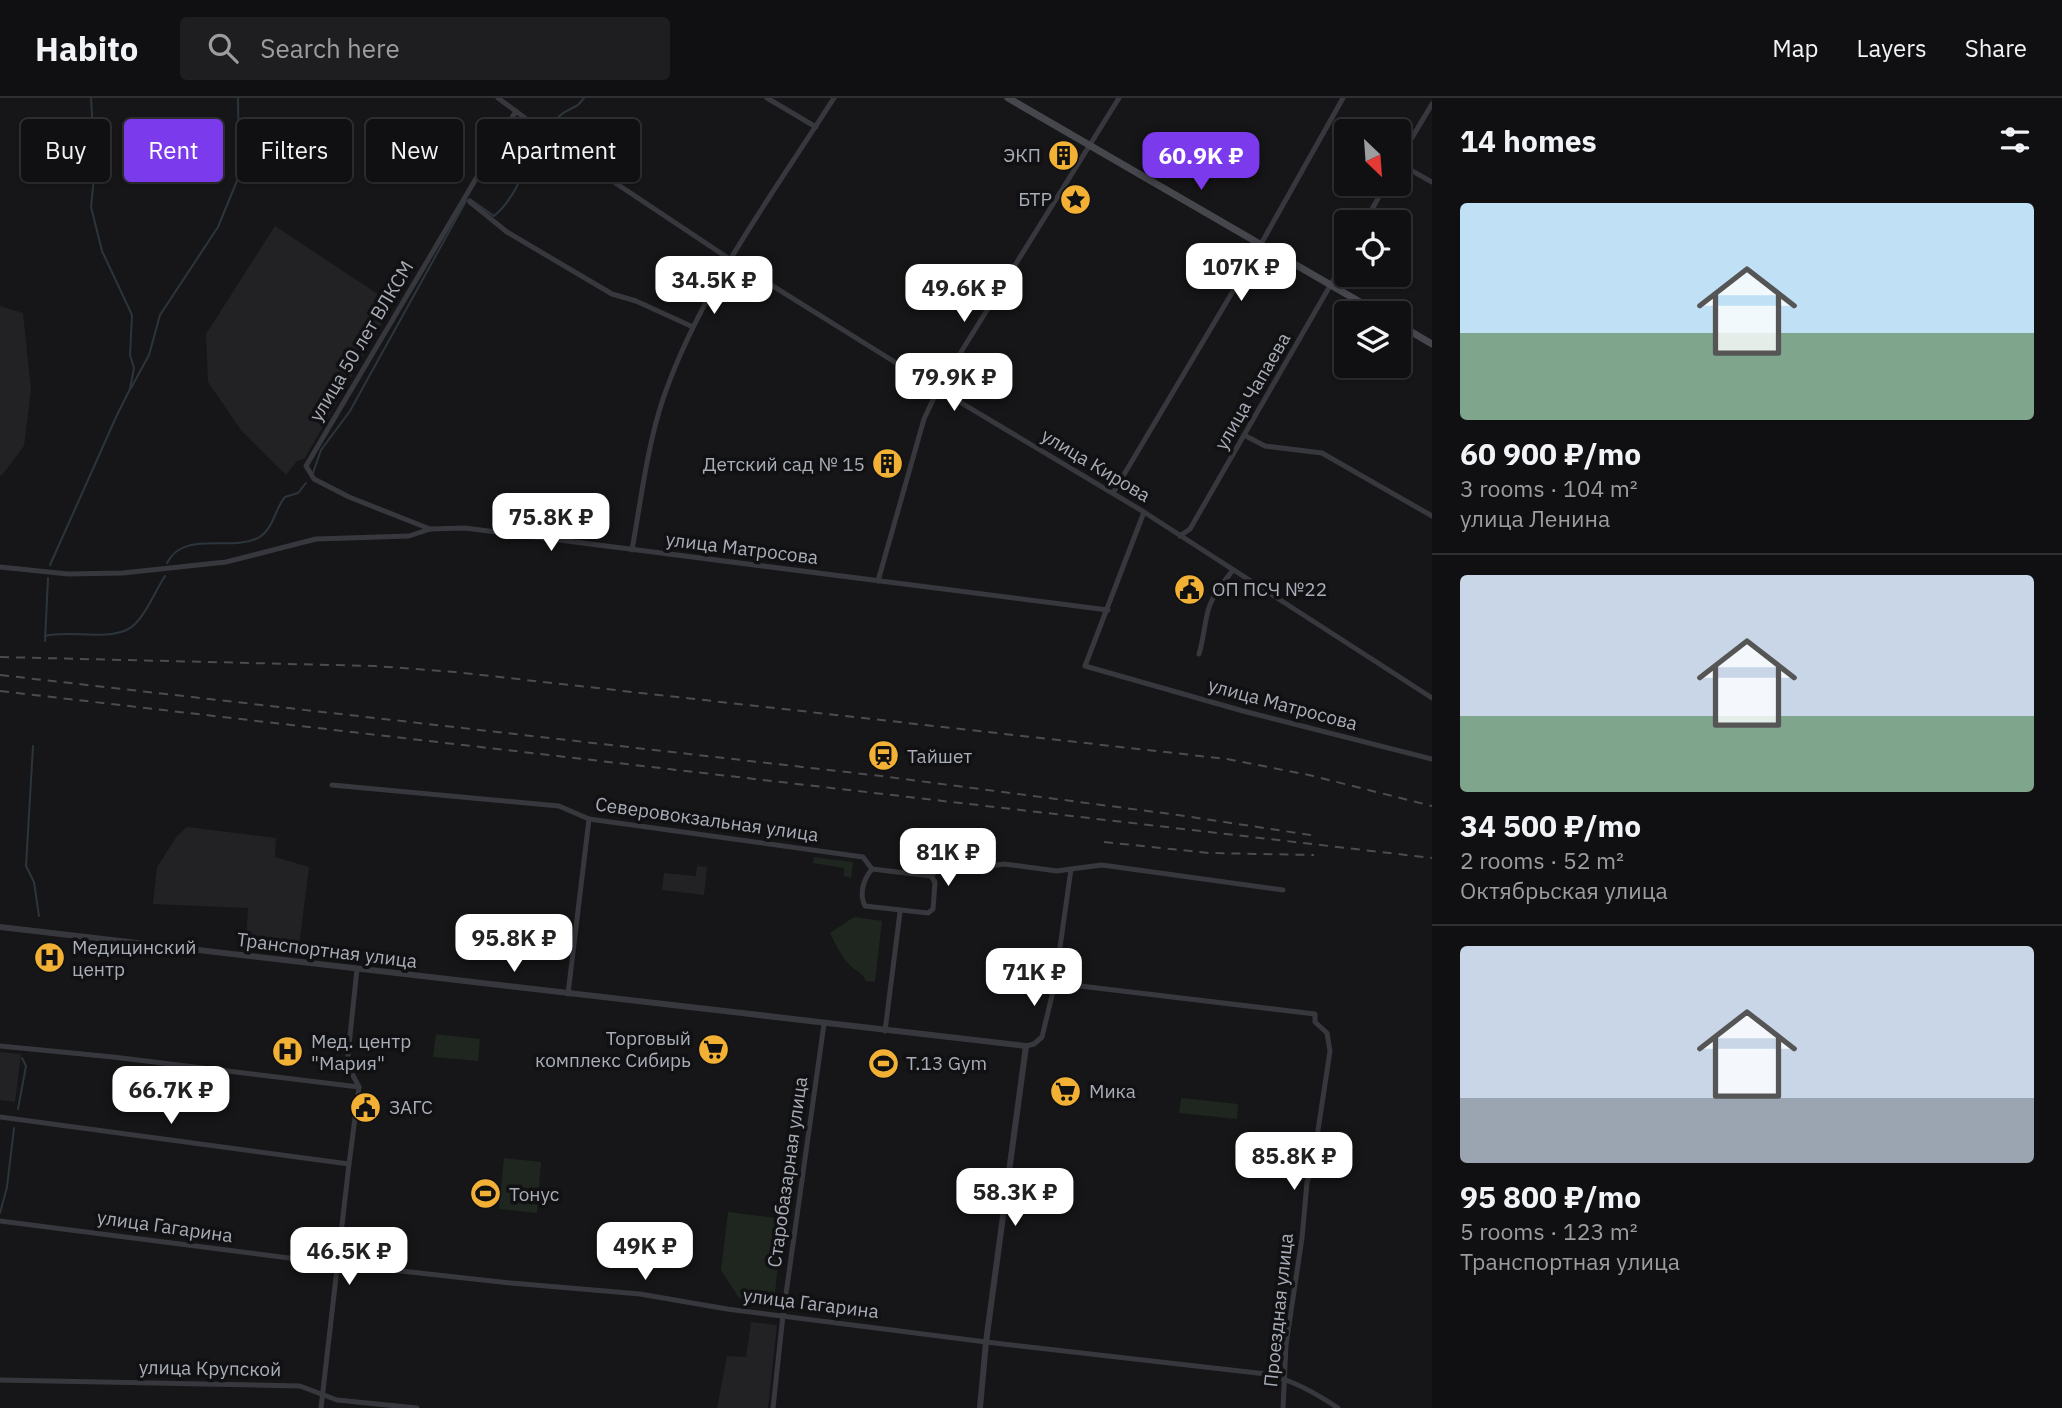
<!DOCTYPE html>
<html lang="en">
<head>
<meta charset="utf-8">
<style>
  body { margin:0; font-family:"IBM Plex Sans",sans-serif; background:#1e1e20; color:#f1f3f6; height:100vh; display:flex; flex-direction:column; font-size:26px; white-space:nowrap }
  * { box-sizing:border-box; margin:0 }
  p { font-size:23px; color:#9c9d9f }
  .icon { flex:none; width:38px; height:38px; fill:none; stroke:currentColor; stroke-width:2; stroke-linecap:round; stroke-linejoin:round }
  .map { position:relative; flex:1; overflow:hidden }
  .details { display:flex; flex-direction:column; background:#101012; width:630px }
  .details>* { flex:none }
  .banner { position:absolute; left:21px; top:21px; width:665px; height:63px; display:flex; gap:14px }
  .needle { width:46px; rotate:155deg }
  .controls { position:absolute; left:1334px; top:21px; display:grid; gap:14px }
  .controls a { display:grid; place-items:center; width:77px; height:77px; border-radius:7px; background:#101012; box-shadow:0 2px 5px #0004,0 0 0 2px #303032; font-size:35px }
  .price { position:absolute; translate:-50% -60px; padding:0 16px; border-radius:14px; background:#fff; color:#222; font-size:23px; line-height:46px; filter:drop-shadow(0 2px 4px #0008) }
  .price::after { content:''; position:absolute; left:50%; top:42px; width:21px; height:16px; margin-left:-10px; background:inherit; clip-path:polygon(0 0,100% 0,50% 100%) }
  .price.selected { background:#7c3aed; color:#fff }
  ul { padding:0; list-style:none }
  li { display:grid; align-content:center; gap:14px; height:371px; padding:0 28px }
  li+li { border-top:2px solid #303032 }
  li span { display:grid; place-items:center; height:217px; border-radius:7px; color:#555 }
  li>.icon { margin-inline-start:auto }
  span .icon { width:126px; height:126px; fill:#fffc; stroke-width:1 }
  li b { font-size:30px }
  h2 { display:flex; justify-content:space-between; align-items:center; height:84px; padding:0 28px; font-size:30px }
  .pill { padding:0 24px; border-radius:7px; background:#101012; box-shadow:0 2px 5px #0004,0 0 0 2px #303032; font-size:24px; line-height:63px }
  .pill.selected { background:#7c3aed; color:#fff }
  header { display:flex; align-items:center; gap:42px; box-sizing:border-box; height:98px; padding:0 35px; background:#101012; border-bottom:2px solid #303032 }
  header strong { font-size:33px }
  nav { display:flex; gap:38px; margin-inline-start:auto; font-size:24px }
  .search { width:490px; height:63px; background:#1e1e20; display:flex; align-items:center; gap:18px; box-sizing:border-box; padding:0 24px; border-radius:7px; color:#9c9d9f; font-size:26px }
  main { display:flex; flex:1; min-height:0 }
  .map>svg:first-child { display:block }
</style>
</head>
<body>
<header>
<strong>Habito</strong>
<div class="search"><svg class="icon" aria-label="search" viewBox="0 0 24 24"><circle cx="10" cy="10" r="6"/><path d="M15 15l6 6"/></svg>Search here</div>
<nav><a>Map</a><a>Layers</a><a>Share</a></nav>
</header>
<main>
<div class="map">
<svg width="1432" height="1310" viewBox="0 0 1432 1310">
  <rect width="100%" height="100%" fill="#161618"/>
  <g fill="#222225">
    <polygon points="275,128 393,206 305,360 297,363 286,377 241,332 208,284 206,236"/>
    <polygon points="0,208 23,215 31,292 24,348 2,377 0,377"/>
    <polygon points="187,729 276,740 275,759 309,769 299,848 246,844 248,810 153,806 157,769 177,738"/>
    <polygon points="697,768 707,769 704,797 662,792 664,775 696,778"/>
    <polygon points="0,954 21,956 15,1004 0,1002"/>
    <polygon points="751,1224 777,1227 768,1310 717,1310 727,1258 746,1259"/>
  </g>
  <g fill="#1e261f">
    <polygon points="814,759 853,764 851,780 844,778 844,770 813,765"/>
    <path d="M 854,819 L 882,823 L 875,884 L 866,883 C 862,875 860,875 854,871 C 843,862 836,847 830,835 Z"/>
    <polygon points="436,936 480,941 478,963 433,959"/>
    <polygon points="1181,1000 1238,1006 1237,1021 1179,1015"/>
    <polygon points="504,1060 541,1064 537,1115 499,1111"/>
    <polygon points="728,1114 783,1121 774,1204 739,1200 721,1172"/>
  </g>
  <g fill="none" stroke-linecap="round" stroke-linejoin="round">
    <g stroke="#2c353c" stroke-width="2">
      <polyline points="546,30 563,15 578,7 584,0"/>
      <polyline points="131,290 149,257 160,217 218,129 239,78 238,0"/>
      <path d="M 313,375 L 321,352 L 350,313 L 466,103 L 470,101 L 494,118 C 517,99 526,67 537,40"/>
      <path d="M 167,465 C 183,432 231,454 258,440 C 274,431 274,412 285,399 L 298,395 L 306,385"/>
      <polyline points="50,467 117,317 130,291 134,270 130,257 132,217 102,153 91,109 95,69 91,0"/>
      <path d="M 45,538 C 71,531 118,546 136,525 C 148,513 155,493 165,478"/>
      <polyline points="45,543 48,480"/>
      <polyline points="33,648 26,768 34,784 39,818"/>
      <polyline points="18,1011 26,968 22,960"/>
      <polyline points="0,1115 7,1089 14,1030"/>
    </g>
    <g stroke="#37383d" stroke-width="5">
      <polyline points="498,0 584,64 731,162 938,291 1144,414 1432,600"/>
      <polyline points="767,0 816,29"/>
      <polyline points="1398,63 1432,6"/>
      <polyline points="1398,65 1432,84"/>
      <polyline points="470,104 507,134 612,196 636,203 693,229"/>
      <polyline points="1365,124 1386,86"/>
      <polyline points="1244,337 1265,348 1322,355 1432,418"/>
      <polyline points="1113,395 1261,146 1343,0"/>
      <polyline points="1144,414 1085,568 1243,613 1432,661"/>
      <polyline points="430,431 349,399 314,381 306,368 516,13"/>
      <polyline points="1180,438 1190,431 1346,160"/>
      <path d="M 632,452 C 641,402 647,349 663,301 C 699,195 774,94 834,0"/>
      <polyline points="0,469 68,476 123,475 226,464 316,441 409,438 430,431 465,430 1108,512"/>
      <polyline points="878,483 924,321 938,291 1119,0"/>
      <path d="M 1199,556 C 1203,543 1204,530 1207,517 C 1210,500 1223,485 1233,472"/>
      <polyline points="332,687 559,708 589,721 863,759 872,771 931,778 941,769 968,771 1004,766 1057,773 1071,771 1055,885 1315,916 1315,924 1327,935 1330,953 1312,1072 1307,1084 1302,1140 1286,1247 1283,1310"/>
      <path d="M 872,771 C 863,782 859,796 865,808 L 928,815 L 933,811 L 935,784 L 931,778"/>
      <polyline points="1071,771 1102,767 1283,792"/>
      <polyline points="568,896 589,721"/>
      <polyline points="885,933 900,814"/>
      <polyline points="0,948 113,959 359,989"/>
      <polyline points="1026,948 1034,946 1042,939 1055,885"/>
      <polyline points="0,1019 349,1066 359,989 347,966 357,871"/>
      <path d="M 0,1123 L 328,1165 L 511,1185 L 640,1196 L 727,1211 L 986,1244 L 1266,1276 C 1293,1282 1316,1295 1338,1310"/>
      <polyline points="0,1282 300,1288 337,1302 417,1310"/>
      <polyline points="321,1310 349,1066"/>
      <polyline points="773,1310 783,1217 824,926"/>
    </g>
    <polyline stroke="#37383d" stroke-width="6" points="0,829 1026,948 986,1244 980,1310"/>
    <g stroke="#45474d" stroke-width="7">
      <polyline points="1008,0 1379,215"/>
      <polyline points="1398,226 1432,246"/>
    </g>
    <g stroke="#4a4c52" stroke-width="2" stroke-dasharray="9 7" stroke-linecap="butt">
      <polyline points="0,559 375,568 455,574 1227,661 1309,677 1432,708"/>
      <polyline points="0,577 881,678 1178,717 1317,738"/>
      <polyline points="0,593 1432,760"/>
      <polyline points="1104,744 1209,755 1314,757"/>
    </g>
  </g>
  <defs>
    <symbol id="building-disc" viewBox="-11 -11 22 22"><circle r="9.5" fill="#f2b134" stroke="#111113"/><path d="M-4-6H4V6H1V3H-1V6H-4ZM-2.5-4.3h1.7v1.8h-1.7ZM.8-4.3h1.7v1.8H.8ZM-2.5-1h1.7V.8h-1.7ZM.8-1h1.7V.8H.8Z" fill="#111"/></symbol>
    <symbol id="sight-disc" viewBox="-11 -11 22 22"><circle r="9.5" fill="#f2b134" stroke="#111113"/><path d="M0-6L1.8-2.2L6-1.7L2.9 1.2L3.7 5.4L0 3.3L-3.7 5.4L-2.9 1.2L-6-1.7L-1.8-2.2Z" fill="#111"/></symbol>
    <symbol id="civic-disc" viewBox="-11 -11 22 22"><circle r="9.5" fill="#f2b134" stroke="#111113"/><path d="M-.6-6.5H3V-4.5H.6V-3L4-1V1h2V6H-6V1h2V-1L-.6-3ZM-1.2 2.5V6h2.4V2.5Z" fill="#111"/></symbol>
    <symbol id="station-disc" viewBox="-11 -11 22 22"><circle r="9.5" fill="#f2b134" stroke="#111113"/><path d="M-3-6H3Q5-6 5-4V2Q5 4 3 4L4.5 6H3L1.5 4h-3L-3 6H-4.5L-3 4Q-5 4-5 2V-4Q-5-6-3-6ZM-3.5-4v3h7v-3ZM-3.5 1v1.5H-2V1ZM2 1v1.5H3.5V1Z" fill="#111"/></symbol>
    <symbol id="hospital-disc" viewBox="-11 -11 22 22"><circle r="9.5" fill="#f2b134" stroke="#111113"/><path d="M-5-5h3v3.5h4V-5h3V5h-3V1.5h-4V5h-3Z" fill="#111"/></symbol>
    <symbol id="supermarket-disc" viewBox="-11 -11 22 22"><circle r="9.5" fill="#f2b134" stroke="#111113"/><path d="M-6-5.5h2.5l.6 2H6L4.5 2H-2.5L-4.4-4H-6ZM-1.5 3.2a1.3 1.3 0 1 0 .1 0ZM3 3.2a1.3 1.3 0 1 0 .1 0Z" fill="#111"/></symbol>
    <symbol id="stadium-disc" viewBox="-11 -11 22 22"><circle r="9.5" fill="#f2b134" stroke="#111113"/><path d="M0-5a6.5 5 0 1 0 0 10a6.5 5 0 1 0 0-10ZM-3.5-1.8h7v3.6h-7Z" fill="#111"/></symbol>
  </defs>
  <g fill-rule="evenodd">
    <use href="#building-disc" x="1046" y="40" width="35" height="35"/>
    <use href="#sight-disc" x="1058" y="84" width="35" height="35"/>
    <use href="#building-disc" x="870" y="348" width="35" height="35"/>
    <use href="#civic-disc" x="1172" y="474" width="35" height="35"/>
    <use href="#station-disc" x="866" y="640" width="35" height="35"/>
    <use href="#hospital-disc" x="32" y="842" width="35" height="35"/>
    <use href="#supermarket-disc" x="696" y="934" width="35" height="35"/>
    <use href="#hospital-disc" x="270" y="936" width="35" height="35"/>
    <use href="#stadium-disc" x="866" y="948" width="35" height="35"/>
    <use href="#supermarket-disc" x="1048" y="976" width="35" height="35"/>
    <use href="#civic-disc" x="348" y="992" width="35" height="35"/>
    <use href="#stadium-disc" x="468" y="1078" width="35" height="35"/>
  </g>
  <g text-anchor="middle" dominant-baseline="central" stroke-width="7" stroke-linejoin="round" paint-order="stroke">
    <g font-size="19" fill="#a8adb8" stroke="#111113" text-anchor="start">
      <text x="1041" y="57" text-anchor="end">ЭКП</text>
      <text x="1052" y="101" text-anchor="end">БТР</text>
      <text x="865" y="366" text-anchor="end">Детский сад № 15</text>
      <text x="1212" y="491">ОП ПСЧ №22</text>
      <text x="907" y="658">Тайшет</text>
      <text x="72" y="849">Медицинский<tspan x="72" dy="22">центр</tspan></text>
      <text x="691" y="940" text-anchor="end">Торговый<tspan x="691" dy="22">комплекс Сибирь</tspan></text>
      <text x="311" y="943">Мед. центр<tspan x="311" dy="22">"Мария"</tspan></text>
      <text x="906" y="965">T.13 Gym</text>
      <text x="1089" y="993">Мика</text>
      <text x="389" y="1009">ЗАГС</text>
      <text x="509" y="1096">Тонус</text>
    </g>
    <g font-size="19" fill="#a8adb8" stroke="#111113">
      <text transform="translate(361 243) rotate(-59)">улица 50 лет ВЛКСМ</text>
      <text transform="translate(1252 293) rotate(-60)">улица Чапаева</text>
      <text transform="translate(1096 367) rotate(31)">улица Кирова</text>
      <text transform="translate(742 450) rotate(7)">улица Матросова</text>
      <text transform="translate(1283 606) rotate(15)">улица Матросова</text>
      <text transform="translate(707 721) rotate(8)">Северовокзальная улица</text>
      <text transform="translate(327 852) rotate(7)">Транспортная улица</text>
      <text transform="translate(787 1074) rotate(-82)">Старобазарная улица</text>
      <text transform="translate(165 1128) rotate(8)">улица Гагарина</text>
      <text transform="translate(811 1205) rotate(7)">улица Гагарина</text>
      <text transform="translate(1278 1212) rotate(-84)">Проездная улица</text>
      <text transform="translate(210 1270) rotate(1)">улица Крупской</text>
    </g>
  </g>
</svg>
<div class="controls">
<a><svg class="needle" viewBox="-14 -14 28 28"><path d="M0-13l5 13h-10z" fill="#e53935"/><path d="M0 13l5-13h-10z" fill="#9c9d9f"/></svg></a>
<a><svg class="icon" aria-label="locate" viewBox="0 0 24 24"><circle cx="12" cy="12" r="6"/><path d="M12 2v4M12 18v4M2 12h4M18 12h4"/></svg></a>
<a><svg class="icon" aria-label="layers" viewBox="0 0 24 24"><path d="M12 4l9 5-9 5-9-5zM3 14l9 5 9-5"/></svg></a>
</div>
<b class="price selected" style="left:1201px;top:94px">60.9K ₽</b>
<b class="price" style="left:1241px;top:205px">107K ₽</b>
<b class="price" style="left:714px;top:218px">34.5K ₽</b>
<b class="price" style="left:964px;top:226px">49.6K ₽</b>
<b class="price" style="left:954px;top:315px">79.9K ₽</b>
<b class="price" style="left:551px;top:455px">75.8K ₽</b>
<b class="price" style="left:948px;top:790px">81K ₽</b>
<b class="price" style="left:514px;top:876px">95.8K ₽</b>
<b class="price" style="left:1034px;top:910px">71K ₽</b>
<b class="price" style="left:171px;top:1028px">66.7K ₽</b>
<b class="price" style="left:1294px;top:1094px">85.8K ₽</b>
<b class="price" style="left:1015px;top:1130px">58.3K ₽</b>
<b class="price" style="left:645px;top:1184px">49K ₽</b>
<b class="price" style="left:349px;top:1189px">46.5K ₽</b>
<div class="banner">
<a class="pill">Buy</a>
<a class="pill selected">Rent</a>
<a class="pill">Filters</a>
<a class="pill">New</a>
<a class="pill">Apartment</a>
</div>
</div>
<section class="details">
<h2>14 homes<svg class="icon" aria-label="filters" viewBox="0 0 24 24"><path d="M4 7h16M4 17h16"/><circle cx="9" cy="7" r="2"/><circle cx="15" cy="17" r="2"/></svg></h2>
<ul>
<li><span style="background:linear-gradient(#bfe0f5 60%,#7fa58c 0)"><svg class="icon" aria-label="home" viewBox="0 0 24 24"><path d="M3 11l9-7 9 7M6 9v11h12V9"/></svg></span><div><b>60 900 ₽/mo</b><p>3 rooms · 104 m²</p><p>улица Ленина</p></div></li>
<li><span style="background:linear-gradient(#c9d6e8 65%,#7fa58c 0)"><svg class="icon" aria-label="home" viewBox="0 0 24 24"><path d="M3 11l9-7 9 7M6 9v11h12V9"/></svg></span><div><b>34 500 ₽/mo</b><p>2 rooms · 52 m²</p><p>Октябрьская улица</p></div></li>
<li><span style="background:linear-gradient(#c9d6e8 70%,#9aa5b1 0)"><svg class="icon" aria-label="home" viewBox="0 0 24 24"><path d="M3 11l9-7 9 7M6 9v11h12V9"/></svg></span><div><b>95 800 ₽/mo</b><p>5 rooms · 123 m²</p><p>Транспортная улица</p></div></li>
</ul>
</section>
</main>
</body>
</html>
